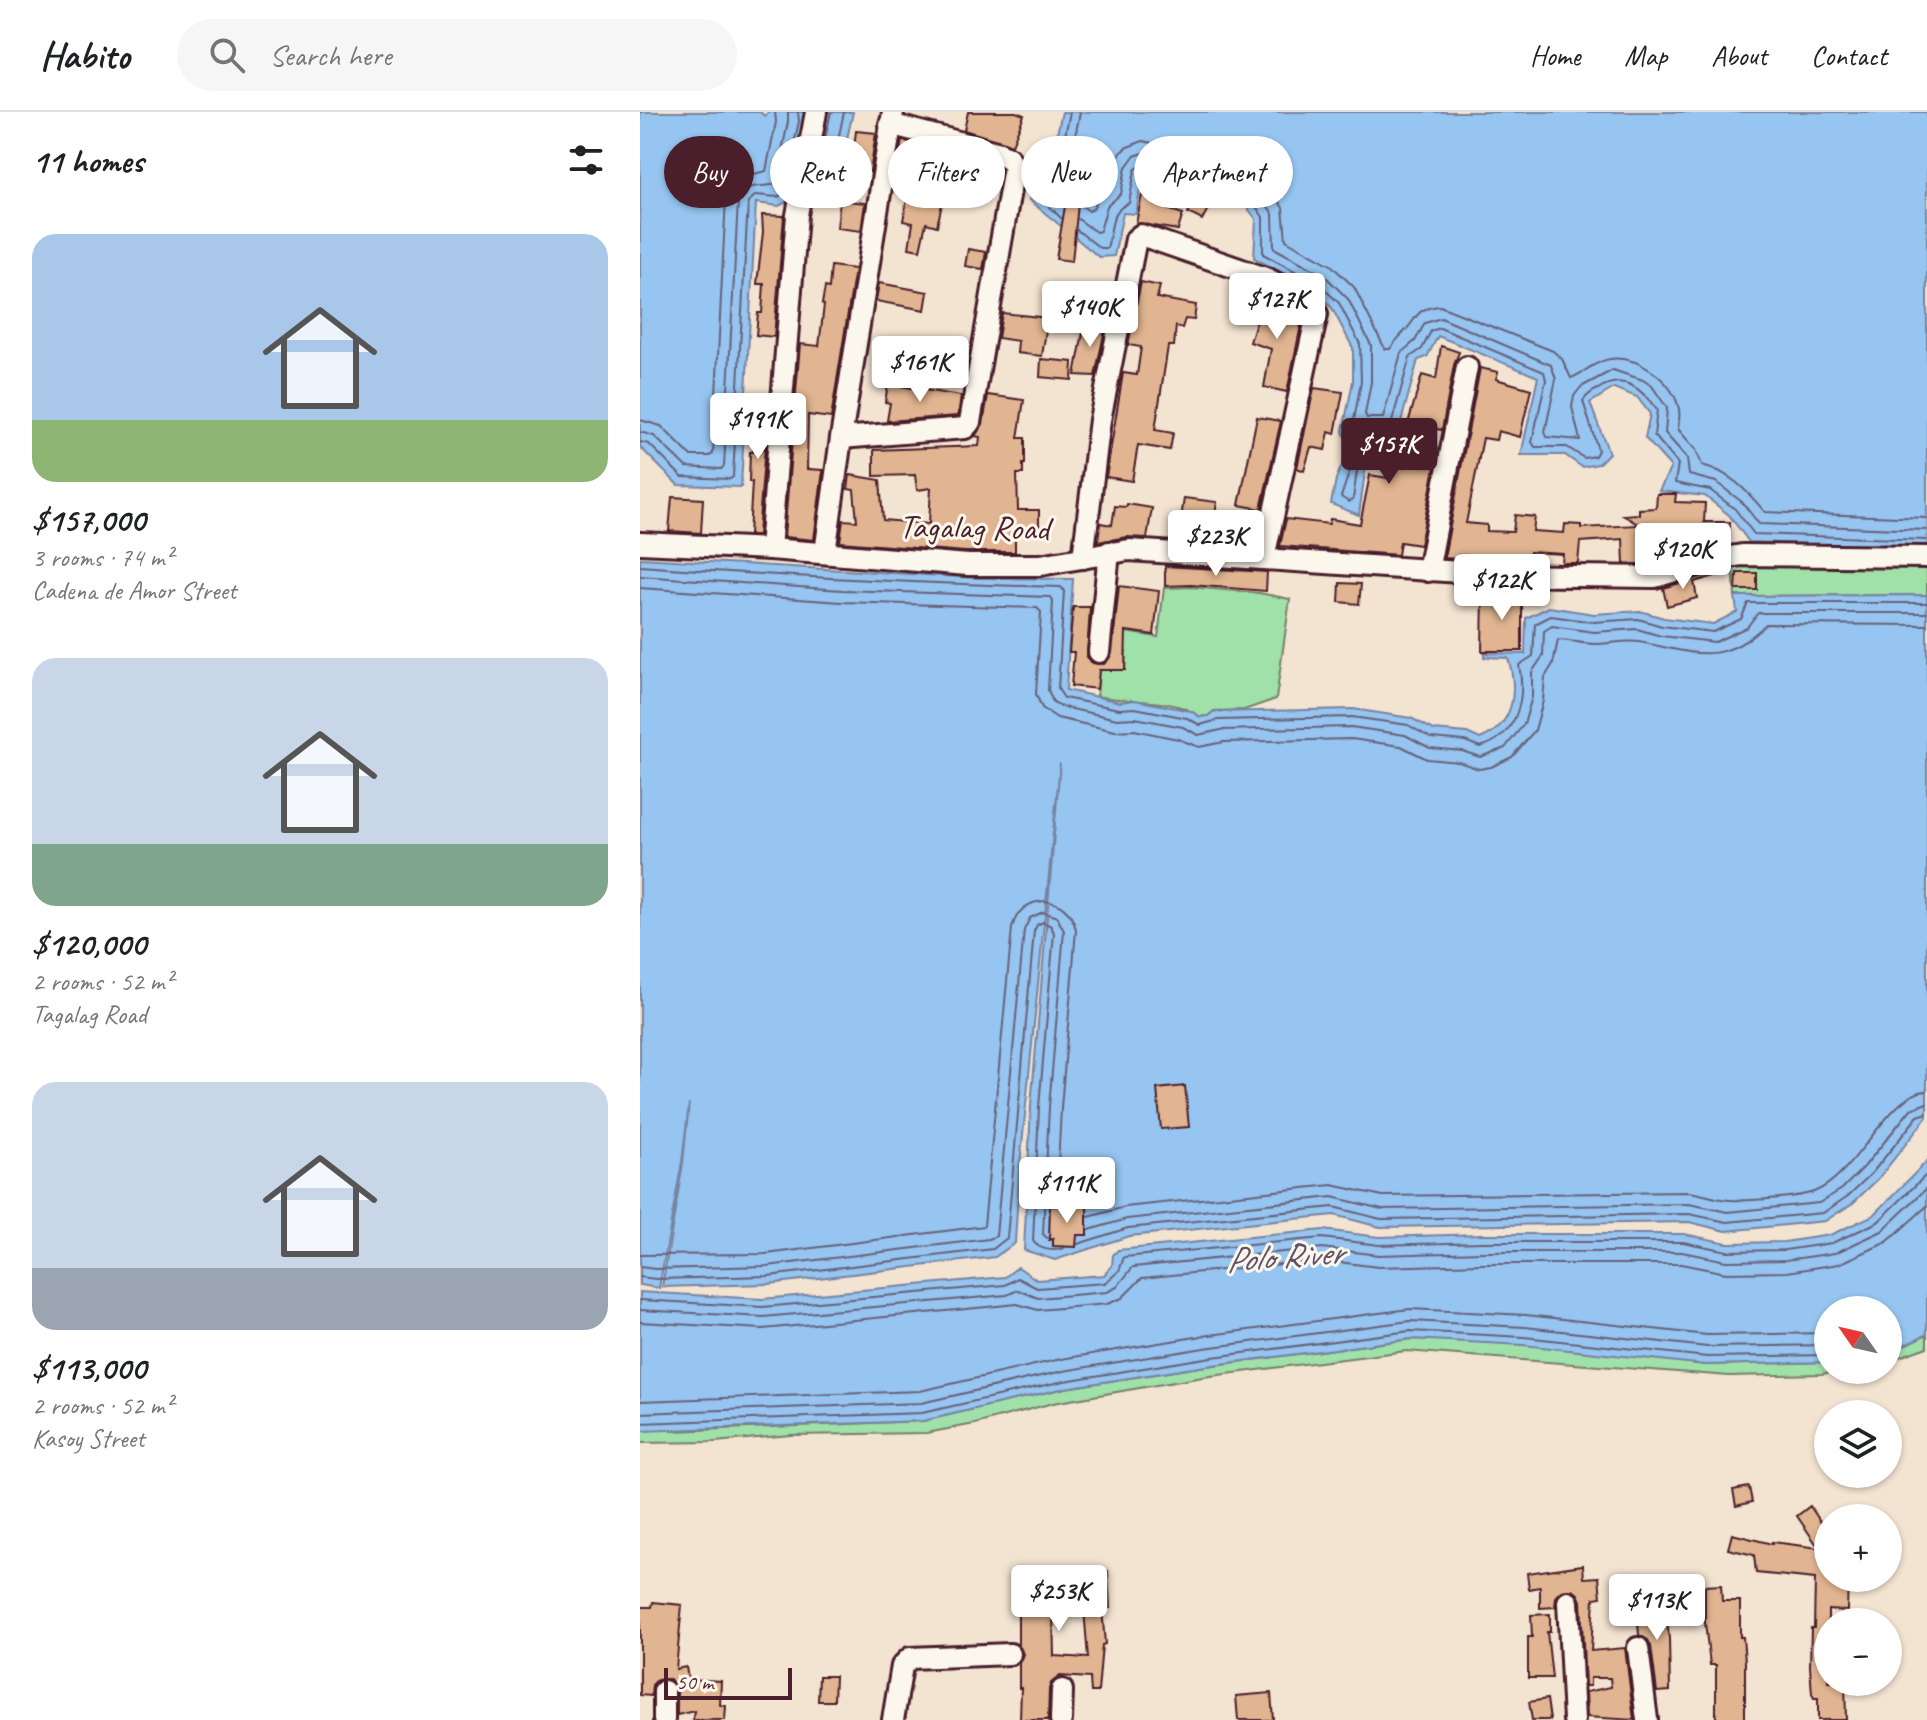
<!DOCTYPE html>
<html lang="en">
<head>
<meta charset="utf-8">
<style>
  body { margin:0; font-family:Caveat,sans-serif; background:#f6f6f6; color:#202124; height:100vh; display:flex; flex-direction:column; font-size:30px; white-space:nowrap }
  * { box-sizing:border-box; margin:0 }
  p { font-size:26px; color:#757577 }
  .icon { flex:none; width:44px; height:44px; fill:none; stroke:currentColor; stroke-width:2; stroke-linecap:round; stroke-linejoin:round }
  .map { position:relative; flex:1; overflow:hidden }
  .details { display:flex; flex-direction:column; background:#fff; width:640px }
  .details>* { flex:none }
  .top-card { position:absolute; left:24px; top:24px; width:760px; height:72px; display:flex; gap:16px }
  .needle { width:52px; rotate:304deg }
  .fabs { position:absolute; left:1174px; top:1184px; display:grid; gap:16px }
  .fabs a { display:grid; place-items:center; width:88px; height:88px; border-radius:50%; background:#fff; box-shadow:0 2px 6px #0004; font-size:40px }
  .scale { position:absolute; left:24px; bottom:20px; width:128px; box-sizing:border-box; padding-left:8px; border:4px solid #4a1f2b; border-top:0; font-size:22px; line-height:28px; white-space:nowrap; color:#4a1f2b; -webkit-text-stroke:6px #fbf7ec; paint-order:stroke }
  .price { position:absolute; translate:-50% -68px; padding:0 18px; border-radius:8px; background:#fff; color:#222; font-size:26px; line-height:52px; filter:drop-shadow(0 2px 4px #0008) }
  .price::after { content:''; position:absolute; left:50%; top:48px; width:24px; height:18px; margin-left:-12px; background:inherit; clip-path:polygon(0 0,100% 0,50% 100%) }
  .price.on { background:#4a1f2b; color:#fff }
  ul { padding:0; list-style:none }
  li { display:grid; align-content:center; gap:16px; height:424px; padding:0 32px }
  li span { display:grid; place-items:center; height:248px; border-radius:24px; color:#555 }
  li>.icon { margin-inline-start:auto }
  span .icon { width:144px; height:144px; fill:#fffc; stroke-width:1 }
  li b { font-size:34px }
  h2 { display:flex; justify-content:space-between; align-items:center; height:96px; padding:0 32px; font-size:34px }
  .chip { padding:0 28px; border-radius:36px; background:#fff; box-shadow:0 2px 6px #0004; font-size:28px; line-height:72px }
  .chip.on { background:#4a1f2b; color:#fff }
  header { display:flex; align-items:center; gap:48px; box-sizing:border-box; height:112px; padding:0 40px; background:#fff; border-bottom:2px solid #e0e0e0 }
  header strong { font-size:38px }
  nav { display:flex; gap:44px; margin-inline-start:auto; font-size:28px }
  .search { width:560px; height:72px; background:#f6f6f6; display:flex; align-items:center; gap:20px; box-sizing:border-box; padding:0 28px; border-radius:44px; color:#757577; font-size:30px }
  main { display:flex; flex:1; min-height:0 }
  .map>svg:first-child { display:block }
</style>
</head>
<body>
<header>
<strong>Habito</strong>
<div class="search"><svg class="icon" aria-label="search" viewBox="0 0 24 24"><circle cx="10" cy="10" r="6"/><path d="M15 15l6 6"/></svg>Search here</div>
<nav><a>Home</a><a>Map</a><a>About</a><a>Contact</a></nav>
</header>
<main>
<section class="details">
<h2>11 homes<svg class="icon" aria-label="filters" viewBox="0 0 24 24"><path d="M4 7h16M4 17h16"/><circle cx="9" cy="7" r="2"/><circle cx="15" cy="17" r="2"/></svg></h2>
<ul>
<li><span style="background:linear-gradient(#a9c7e8 75%,#8fb573 0)"><svg class="icon" aria-label="home" viewBox="0 0 24 24"><path d="M3 11l9-7 9 7M6 9v11h12V9"/></svg></span><div><b>$157,000</b><p>3 rooms · 74 m²</p><p>Cadena de Amor Street</p></div></li>
<li><span style="background:linear-gradient(#c9d6e8 75%,#7fa58c 0)"><svg class="icon" aria-label="home" viewBox="0 0 24 24"><path d="M3 11l9-7 9 7M6 9v11h12V9"/></svg></span><div><b>$120,000</b><p>2 rooms · 52 m²</p><p>Tagalag Road</p></div></li>
<li><span style="background:linear-gradient(#c9d6e8 75%,#9aa5b1 0)"><svg class="icon" aria-label="home" viewBox="0 0 24 24"><path d="M3 11l9-7 9 7M6 9v11h12V9"/></svg></span><div><b>$113,000</b><p>2 rooms · 52 m²</p><p>Kasoy Street</p></div></li>
</ul>
</section>
<div class="map">
<svg width="1287" height="1608" viewBox="0 0 1287 1608">
  <rect width="100%" height="100%" fill="#f3e3d1"/>
  <filter id="ink" filterUnits="userSpaceOnUse"><feTurbulence type="fractalNoise" baseFrequency=".0125" numOctaves="2"/><feDisplacementMap in="SourceGraphic" scale="16" xChannelSelector="R" yChannelSelector="G"/><feConvolveMatrix kernelMatrix="1 2 1 2 8 2 1 2 1" color-interpolation-filters="sRGB"/></filter>
  <g filter="url(#ink)">
    <g fill="#a0e0a9" stroke="#75806a" stroke-width="2">
      <polygon points="1287,451 1287,483 1095,484 1093,452"/>
      <path d="M 551,475 L 619,481 L 650,487 L 636,587 L 604,598 L 574,599 L 568,604 L 560,605 C 535,585 487,591 457,584 L 459,558 L 485,558 L 486,539 L 464,538 L 465,517 L 518,525 L 524,476 Z"/>
      <polygon points="1287,1222 1287,1235 1248,1249 1248,1237 1262,1234"/>
      <polygon points="842,1225 1066,1253 1188,1250 1188,1258 1210,1258 1181,1262 1089,1264 766,1239 563,1265 413,1291 335,1312 286,1321 150,1323 75,1330 0,1331 0,1313 27,1313 32,1319 283,1309 425,1276 566,1254 771,1227 835,1229"/>
    </g>
    <g fill="#95c5f0" stroke="#7783a1" stroke-width="2">
      <polygon points="0,0 120,0 125,4 128,0 164,0 168,7 150,88 139,94 116,91 101,375 38,373 0,335"/>
      <polygon points="184,0 213,0 193,89 165,81"/>
      <polygon points="422,0 1287,0 1287,436 1109,430 1089,403 1065,384 1019,379 1031,355 1005,326 1010,302 997,285 974,276 950,291 969,341 958,352 942,355 925,343 881,343 898,265 798,224 787,245 778,248 756,328 730,324 719,403 691,392 696,367 709,337 703,319 713,269 713,236 692,196 674,177 614,146 616,107 603,90 576,88 543,75 541,61 517,64 503,59 496,102 483,101 474,144 459,145 389,88 414,35"/>
      <path d="M 0,446 L 338,466 L 433,467 L 426,578 L 480,590 L 495,588 L 551,599 L 560,605 L 568,604 L 573,600 L 713,597 L 771,606 L 794,618 L 827,621 L 840,627 C 875,613 878,578 868,546 L 844,545 L 844,541 L 885,542 L 886,506 L 909,495 L 954,502 L 1000,499 L 1024,506 L 1073,512 L 1097,500 L 1095,484 L 1287,483 L 1287,1005 L 1238,1067 L 1213,1091 L 1185,1109 L 1086,1119 L 1049,1110 L 740,1115 L 694,1103 L 489,1124 L 415,1148 L 384,1138 L 391,994 L 420,651 L 379,1063 L 375,1131 L 355,1145 L 128,1172 L 22,1175 L 43,1051 L 49,991 L 42,1050 L 19,1176 L 0,1173 Z"/>
      <polygon points="1287,1049 1287,1222 1262,1234 1248,1237 1248,1198 1188,1198 1188,1250 1066,1253 883,1233 771,1227 566,1254 425,1276 283,1309 0,1319 0,1180 122,1187 365,1165 378,1155 397,1168 464,1163 472,1154 473,1143 478,1138 683,1118 739,1125 843,1122 1044,1122 1087,1131 1144,1130 1190,1123 1234,1103"/>
    </g>
    <g fill="none" stroke-linecap="round" stroke-linejoin="round">
      <g stroke="#68617a" stroke-width="2">
        <polyline points="191,0 175,72 177,76 184,78 188,75 204,0"/>
        <polyline points="423,94 412,82 432,40 440,0"/>
        <path d="M 442,94 L 449,99 L 453,97 L 459,84 L 470,74 L 475,48 L 485,36 L 503,29 L 521,33 L 546,32 L 560,39 L 571,54 L 583,58 L 612,61 L 625,69 L 643,96 L 646,128 L 691,153 L 714,175 L 745,237 L 750,237 C 754,230 758,227 763,221 C 778,207 774,196 800,194 L 913,239 L 922,247 L 931,266 C 944,261 955,249 970,247 C 997,243 1030,267 1038,293 C 1041,301 1039,309 1038,317 L 1056,338 L 1062,353 C 1090,360 1107,379 1125,400 L 1287,406"/>
        <polyline points="421,106 399,84 422,38 430,0"/>
        <polyline points="438,107 456,120 460,119 467,94 481,82 486,55 494,44 504,41 520,46 546,44 555,51 561,63 580,70 608,72 616,77 633,102 634,136 684,163 708,187 731,233 731,270 725,302 727,306 743,306 761,241 775,229 785,211 801,206 911,253 916,267 905,320 907,325 940,328 932,295 934,284 941,275 973,258 1003,268 1012,274 1027,296 1025,321 1047,346 1049,363 1076,370 1102,390 1119,412 1287,418"/>
        <path d="M 437,118 L 460,136 L 467,136 C 473,116 469,99 489,91 L 495,58 L 502,52 L 518,56 L 543,54 L 548,58 L 552,70 L 578,80 L 608,83 L 623,105 L 623,142 L 679,172 L 699,191 L 720,232 L 721,270 L 712,319 L 716,329 L 721,328 L 728,317 L 750,317 L 770,245 L 782,237 L 791,219 L 800,216 L 904,260 L 906,268 L 892,330 L 895,335 L 927,335 L 944,346 L 955,344 L 958,338 L 943,289 C 947,283 951,280 958,277 C 984,261 1001,276 1017,298 L 1014,323 L 1038,352 L 1035,371 L 1070,378 L 1095,397 L 1114,422 L 1287,428"/>
        <path d="M 0,308 L 21,314 L 51,344 L 69,344 L 73,342 L 86,86 C 93,65 107,64 126,59 L 136,10 L 135,0"/>
        <path d="M 0,320 L 14,324 L 46,355 L 81,357 L 84,354 L 98,89 C 106,68 120,77 135,72 L 148,10 L 148,0"/>
        <polyline points="0,330 9,332 42,365 90,367 93,365 108,90 116,83 137,85 143,82 159,9 158,0"/>
        <polygon points="711,355 715,355 717,359 713,387 709,390 701,385"/>
        <path d="M 0,454 C 140,464 280,472 421,475 L 424,479 L 418,577 L 424,586 L 479,597 L 495,596 L 547,606 L 560,613 L 578,608 L 712,605 L 768,613 L 791,626 L 825,629 L 840,635 C 877,625 886,587 879,553 L 893,544 L 895,512 L 911,504 L 954,510 L 998,507 L 1022,514 L 1073,520 L 1101,507 L 1108,491 L 1287,491"/>
        <polyline points="0,464 202,478 410,485 413,489 408,578 413,590 423,595 477,607 495,606 543,615 558,623 581,618 711,615 765,623 790,636 822,639 840,645 865,636 884,612 892,585 892,560 903,544 904,519 912,514 954,520 997,517 1021,524 1075,530 1107,515 1118,501 1287,501"/>
        <path d="M 0,476 L 201,490 L 397,496 L 401,500 L 396,582 L 402,596 L 417,606 L 475,619 L 494,618 L 538,627 L 559,635 L 584,630 L 711,627 L 761,634 L 787,647 L 819,650 L 839,657 L 851,655 L 872,645 L 895,618 L 903,589 L 905,565 L 913,552 L 918,528 C 930,528 943,532 955,532 C 969,532 985,528 999,530 C 1053,540 1082,556 1126,512 L 1287,513"/>
        <path d="M 449,1105 L 485,1095 L 692,1073 L 743,1084 L 1048,1080 C 1063,1081 1076,1088 1091,1088 C 1109,1089 1160,1086 1176,1079 C 1217,1062 1249,980 1287,979"/>
        <polyline points="449,1118 487,1107 692,1085 742,1097 1049,1092 1088,1100 1179,1091 1202,1077 1224,1055 1271,997 1287,991"/>
        <polyline points="438,1132 488,1116 693,1095 741,1107 1049,1102 1087,1110 1183,1101 1208,1084 1232,1061 1278,1004 1287,1001"/>
        <path d="M 0,1143 L 126,1142 L 344,1114 L 372,816 C 381,779 429,781 436,818 L 421,996 L 416,1092"/>
        <polyline points="0,1155 15,1157 127,1154 349,1127 356,1124 384,818 390,806 403,800 417,805 424,819 409,995 403,1122 407,1126"/>
        <path d="M 0,1165 L 16,1167 L 128,1164 L 353,1137 L 367,1126 L 394,819 L 397,813 L 403,810 L 411,814 L 414,821 L 399,995 L 393,1129 C 399,1138 414,1140 424,1136"/>
        <polyline points="0,1188 123,1195 365,1173 378,1166 397,1176 465,1171 479,1159 484,1145 682,1126 739,1133 843,1130 1043,1130 1087,1139 1145,1138 1192,1131 1238,1110 1287,1062"/>
        <polyline points="0,1198 123,1205 367,1183 378,1178 398,1186 467,1180 477,1175 493,1155 682,1136 738,1143 843,1140 1042,1140 1086,1149 1146,1148 1195,1141 1242,1119 1287,1076"/>
        <polyline points="0,1210 123,1217 377,1192 398,1198 467,1192 482,1186 502,1166 682,1148 738,1155 843,1152 1041,1152 1086,1161 1147,1160 1199,1152 1247,1130 1287,1094"/>
        <polyline points="0,1289 280,1279 421,1247 562,1224 770,1197 886,1203 1067,1223 1188,1221"/>
        <polyline points="0,1301 281,1291 423,1259 564,1236 770,1209 885,1215 1067,1235 1188,1233"/>
        <polyline points="0,1311 282,1301 424,1269 565,1246 770,1219 884,1225 1067,1245 1188,1243"/>
      </g>
    </g>
    <g fill="#e1b591" stroke="#4a1f2b" stroke-width="2" fill-rule="evenodd">
      <polygon points="328,0 376,0 384,3 372,33 324,18"/>
      <polygon points="216,19 236,21 230,60 211,58"/>
      <polygon points="262,28 324,45 317,73 298,69 299,64 257,57"/>
      <polygon points="431,59 446,61 440,93 438,92 432,149 416,147"/>
      <polygon points="502,83 516,85 514,93 543,102 538,118 496,111"/>
      <polygon points="267,86 302,92 297,114 286,111 280,138 269,136 273,111 263,109"/>
      <polygon points="200,88 225,91 221,119 197,116"/>
      <polygon points="554,88 569,95 562,108 548,101"/>
      <polygon points="122,103 144,104 134,225 116,223 118,201 122,201 124,172 117,172 123,120"/>
      <polygon points="328,137 346,140 343,157 325,154"/>
      <polygon points="191,154 215,157 191,306 168,303 167,357 183,358 174,428 144,425 160,232 179,234 184,193 182,192 185,175 189,176"/>
      <polygon points="501,170 520,174 517,186 556,193 554,208 545,207 542,216 536,214 534,234 528,234 515,318 533,321 530,338 498,333 492,369 466,365 483,261 497,263 501,235 488,233"/>
      <polygon points="239,171 288,180 285,198 236,189"/>
      <polygon points="607,190 643,203 647,191 660,199 663,204 647,280 624,275 631,237 610,230 617,208 602,203"/>
      <polygon points="362,201 408,206 402,244 377,241 378,229 358,226"/>
      <polygon points="445,210 466,213 455,264 435,263"/>
      <polygon points="801,234 819,240 814,253 802,318 781,314 772,352 795,355 780,433 760,430 758,443 640,434 646,407 689,412 690,407 720,412 730,363 748,366 759,321 765,322 782,263 796,267"/>
      <polygon points="401,247 433,250 432,268 400,265"/>
      <polygon points="840,256 858,260 856,267 891,277 880,325 858,319 856,328 843,326 826,411 847,413 847,419 873,420 875,403 895,405 893,419 924,421 925,412 941,413 941,416 999,413 983,403 999,402 999,397 1016,396 1017,382 1036,382 1035,390 1065,391 1064,410 1090,410 1089,431 1066,430 1068,436 1033,446 1033,441 1001,442 1001,452 984,452 983,427 940,430 938,451 922,451 923,442 890,440 890,445 864,442 864,446 818,443 817,447 804,446"/>
      <polygon points="248,272 321,284 318,304 247,309 250,291 245,290"/>
      <polygon points="674,276 703,280 695,322 689,320 685,338 671,335 664,359 657,356"/>
      <polygon points="116,283 129,283 118,423 109,423 112,370 109,370 110,340 113,340"/>
      <polygon points="348,283 384,288 378,326 385,326 385,352 383,352 383,362 377,362 378,398 399,398 399,421 375,421 375,440 325,440 200,430 203,408 217,409 214,378 208,377 210,363 240,368 243,408 289,412 291,376 277,378 275,363 234,364 234,338 339,334 340,325 335,324 343,312"/>
      <polygon points="617,305 641,309 621,397 599,393"/>
      <polygon points="32,385 63,387 61,421 29,419"/>
      <polygon points="544,386 577,390 571,430 538,428"/>
      <polygon points="487,392 512,396 507,426 487,425 458,430 460,411 472,413 475,394 486,395"/>
      <polygon points="525,454 627,460 626,479 551,473 525,474"/>
      <polygon points="1074,461 1075,464 1054,470 1057,486 1027,494 1023,476"/>
      <polygon points="1097,461 1117,461 1117,478 1096,478"/>
      <polygon points="700,471 721,472 719,492 699,490"/>
      <polygon points="479,474 519,479 514,523 486,519 485,558 459,558 457,577 431,574 434,540 429,540 433,495 450,495 447,545 452,551 464,552 472,541"/>
      <polygon points="843,480 882,480 882,539 842,539"/>
      <polygon points="545,974 549,1015 521,1017 517,977"/>
      <polygon points="410,1094 447,1094 447,1123 437,1123 436,1135 413,1134 413,1127 409,1128"/>
      <polygon points="1109,1375 1112,1390 1096,1394 1093,1378"/>
      <polygon points="1170,1394 1188,1421 1188,1466 1208,1466 1207,1499 1188,1498 1188,1570 1205,1570 1206,1608 1178,1608 1178,1586 1174,1586 1172,1582 1170,1554 1171,1516 1174,1516 1175,1467 1116,1461 1114,1443 1088,1437 1092,1422 1132,1432 1132,1430 1179,1436 1157,1404"/>
      <polygon points="943,1453 944,1466 959,1465 961,1485 954,1486 951,1539 985,1536 994,1608 947,1605 946,1580 971,1575 970,1566 950,1566 950,1574 945,1574 941,1489 938,1482 933,1478 922,1479 916,1485 915,1495 900,1496 900,1475 889,1477 887,1461"/>
      <path d="M 468,1459 L 470,1496 L 462,1496 L 465,1532 L 462,1533 L 458,1580 L 451,1580 L 450,1566 L 420,1564 L 411,1571 L 409,1577 L 408,1608 L 380,1608 L 381,1576 L 379,1576 L 379,1551 L 383,1542 L 378,1533 L 378,1462 ZM 444,1497 L 448,1546 L 414,1544 L 413,1498 Z"/>
      <polygon points="1081,1473 1082,1489 1100,1489 1100,1525 1103,1525 1105,1550 1105,1608 1076,1608 1076,1553 1070,1553 1065,1511 1065,1474"/>
      <polygon points="1025,1489 1029,1527 1030,1579 1017,1580 1011,1534 1008,1528 999,1523 997,1500 1011,1498 1010,1490"/>
      <polygon points="13,1490 42,1493 36,1557 46,1555 48,1567 81,1569 80,1593 86,1594 85,1608 53,1608 54,1599 37,1603 37,1578 30,1567 17,1568 12,1573 11,1584 0,1583 0,1495 12,1495"/>
      <polygon points="910,1502 910,1520 907,1520 912,1566 888,1566 888,1525 892,1525 891,1503"/>
      <polygon points="179,1564 195,1564 194,1589 178,1589"/>
      <polygon points="631,1581 633,1608 598,1608 596,1584"/>
      <polygon points="907,1587 910,1608 892,1608 889,1590"/>
    </g>
    <g fill="none" stroke-linecap="round" stroke-linejoin="round">
      <defs>
        <g id="street">
          <polyline points="201,326 325,316 330,310 374,55 369,46 360,41 250,12"/>
          <polyline points="0,431 130,437 328,453 400,453 489,438 865,463 1015,465 1072,448 1102,443 1287,445"/>
          <polyline points="130,437 157,103 176,0"/>
          <polyline points="185,441 201,326 253,0"/>
          <polyline points="443,446 460,308 496,127 501,123 628,167 670,189 677,202 624,446"/>
          <polyline points="788,459 827,255"/>
          <polyline points="459,540 469,440"/>
          <polyline points="928,1490 934,1608"/>
          <polyline points="998,1536 1007,1608"/>
          <polyline points="24,1579 24,1608"/>
          <polyline points="253,1608 262,1554 270,1546 370,1542"/>
          <polyline points="421,1608 422,1578"/>
        </g>
      </defs>
      <use href="#street" stroke="#4a1f2b" stroke-width="26"/>
      <use href="#street" stroke="#fbf7ec" stroke-width="20"/>
    </g>
  </g>
  <g text-anchor="middle" dominant-baseline="central" stroke-width="6" stroke-linejoin="round" paint-order="stroke">
    <g font-size="34" fill="#4a1f2b" stroke="#fbf7ec">
      <text transform="translate(334 415) rotate(1)">Tagalag Road</text>
    </g>
    <g font-size="36" font-style="italic" fill="#605166" stroke="#fbf7ec">
      <text transform="translate(644 1144) rotate(-4)">Polo River</text>
    </g>
  </g>
</svg>
<div class="fabs">
<a><svg class="needle" viewBox="-14 -14 28 28"><path d="M0-13l5 13h-10z" fill="#e53935"/><path d="M0 13l5-13h-10z" fill="#757577"/></svg></a>
<a><svg class="icon" aria-label="layers" viewBox="0 0 24 24"><path d="M12 4l9 5-9 5-9-5zM3 14l9 5 9-5"/></svg></a>
<a>+</a>
<a>−</a>
</div>
<div class="scale">50 m</div>
<b class="price" style="left:637px;top:229px">$127K</b>
<b class="price" style="left:450px;top:237px">$140K</b>
<b class="price" style="left:280px;top:292px">$161K</b>
<b class="price" style="left:118px;top:349px">$191K</b>
<b class="price on" style="left:749px;top:374px">$157K</b>
<b class="price" style="left:576px;top:466px">$223K</b>
<b class="price" style="left:1043px;top:479px">$120K</b>
<b class="price" style="left:862px;top:510px">$122K</b>
<b class="price" style="left:427px;top:1113px">$111K</b>
<b class="price" style="left:419px;top:1521px">$253K</b>
<b class="price" style="left:1017px;top:1530px">$113K</b>
<div class="top-card">
<a class="chip on">Buy</a>
<a class="chip">Rent</a>
<a class="chip">Filters</a>
<a class="chip">New</a>
<a class="chip">Apartment</a>
</div>
</div>
</main>
</body>
</html>
